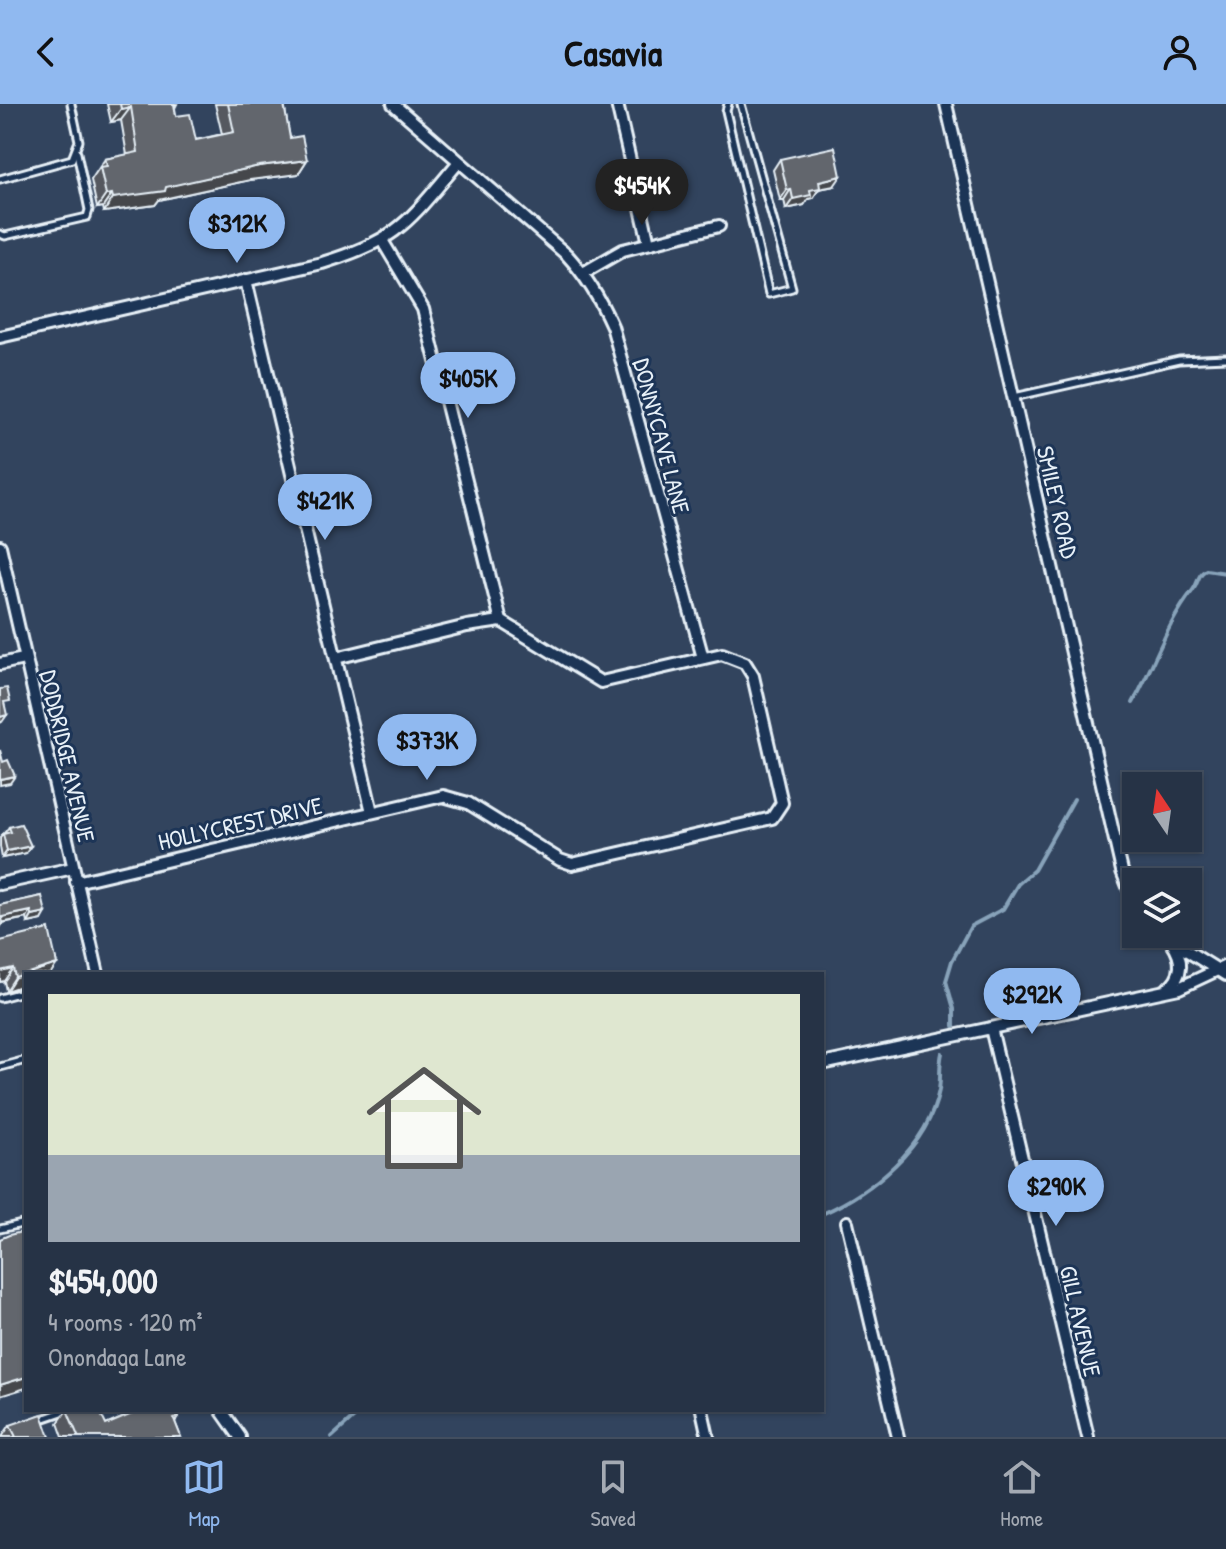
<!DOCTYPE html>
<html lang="en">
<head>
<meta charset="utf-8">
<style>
  body { margin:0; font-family:"Patrick Hand",sans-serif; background:#2e3b4d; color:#f1f3f6; height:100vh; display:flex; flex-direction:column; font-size:30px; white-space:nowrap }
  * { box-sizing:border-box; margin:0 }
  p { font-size:26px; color:#a4aab3 }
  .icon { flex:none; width:44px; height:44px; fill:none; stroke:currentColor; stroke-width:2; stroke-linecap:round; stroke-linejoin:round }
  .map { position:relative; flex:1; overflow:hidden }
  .drawer { position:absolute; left:24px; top:868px; width:800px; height:440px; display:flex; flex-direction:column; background:#263346; border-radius:0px; box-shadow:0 2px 6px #0004,0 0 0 2px #424e5f }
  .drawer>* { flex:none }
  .needle { width:52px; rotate:347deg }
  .controls { position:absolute; left:1122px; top:668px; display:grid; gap:16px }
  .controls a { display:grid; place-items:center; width:80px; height:80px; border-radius:0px; background:#263346; box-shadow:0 2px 6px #0004,0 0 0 2px #424e5f; font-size:40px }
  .price { position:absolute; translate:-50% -68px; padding:0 18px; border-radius:28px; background:#90b9f0; color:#111; font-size:26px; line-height:52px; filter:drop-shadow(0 2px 4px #0008) }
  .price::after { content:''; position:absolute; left:50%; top:48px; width:24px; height:18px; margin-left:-12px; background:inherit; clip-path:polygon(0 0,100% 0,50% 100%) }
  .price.active { background:#222; color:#fff }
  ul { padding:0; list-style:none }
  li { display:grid; align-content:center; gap:16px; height:424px; padding:0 24px }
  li+li { border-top:2px solid #424e5f }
  li span { display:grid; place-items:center; height:248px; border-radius:0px; color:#555 }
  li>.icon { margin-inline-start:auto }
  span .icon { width:144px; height:144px; fill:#fffc; stroke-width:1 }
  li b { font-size:34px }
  header { display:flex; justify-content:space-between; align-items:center; height:104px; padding:0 24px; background:#90b9f0; color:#111; font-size:36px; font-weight:700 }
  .tabs { display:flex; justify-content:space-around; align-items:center; height:112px; border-top:2px solid #424e5f; background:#263346; font-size:22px; color:#a4aab3 }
  .tabs a { display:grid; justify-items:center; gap:4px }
  .tabs .active { color:#90b9f0 }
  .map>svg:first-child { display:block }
</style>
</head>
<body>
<header><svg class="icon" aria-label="back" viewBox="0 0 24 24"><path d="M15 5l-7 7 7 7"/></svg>Casavia<svg class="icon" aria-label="person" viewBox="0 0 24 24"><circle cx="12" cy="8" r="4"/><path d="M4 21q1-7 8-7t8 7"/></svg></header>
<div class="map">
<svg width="1226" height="1333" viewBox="0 0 1226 1333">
  <rect width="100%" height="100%" fill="#32445e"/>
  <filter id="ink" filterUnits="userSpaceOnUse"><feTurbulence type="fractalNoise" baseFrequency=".0125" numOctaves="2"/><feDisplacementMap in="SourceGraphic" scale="16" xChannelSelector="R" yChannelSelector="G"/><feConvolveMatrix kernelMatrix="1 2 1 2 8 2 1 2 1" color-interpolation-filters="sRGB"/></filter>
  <g filter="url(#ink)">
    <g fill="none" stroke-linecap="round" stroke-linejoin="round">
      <g stroke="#88a3ba" stroke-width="4">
        <path d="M 1133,599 C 1155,560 1165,522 1193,486 C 1199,478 1197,471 1206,466 L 1226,469"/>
        <polyline points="954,922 954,905 946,877 952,857 971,822 1003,805 1018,780 1034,766 1074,695"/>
        <path d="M 822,1110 C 872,1088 928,1043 939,986 C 941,974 939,961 942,949"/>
        <polyline points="332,1333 362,1306"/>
      </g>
      <defs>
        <g id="service">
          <polyline points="728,0 726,7 769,190 792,184 741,0"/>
          <polyline points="0,75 72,55 79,37 71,0"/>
          <polyline points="0,130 5,132 87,113 89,106 77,49"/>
          <polyline points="1014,293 1179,256 1226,254"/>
          <polyline points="0,894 26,887"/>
          <polyline points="0,963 26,956"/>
          <polyline points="0,1125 26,1119"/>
          <polyline points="39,1316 68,1306"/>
        </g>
        <g id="minor">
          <path d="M 393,0 L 567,151 C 587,173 600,195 612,222 L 703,554"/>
          <polyline points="617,0 649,139"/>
          <polyline points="946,0 1122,767 1136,803"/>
          <polyline points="383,138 423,205 501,517"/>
          <polyline points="583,169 623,146 719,122"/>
          <polyline points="246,176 372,708"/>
          <path d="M 0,233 L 322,159 C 400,135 407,119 458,59"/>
          <polyline points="0,442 98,870"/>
          <polyline points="0,560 24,555"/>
          <polyline points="76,778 443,692 468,699 560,756 572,760 772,714 782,699 753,572 745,559 722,550 601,578 501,517 467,522 336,554"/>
          <polyline points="0,780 73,764"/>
          <polyline points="1160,830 1226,871"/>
          <path d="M 1168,884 C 1184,871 1183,855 1172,839"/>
          <polyline points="991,924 1088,1333"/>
          <polyline points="822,960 1179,884 1226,862"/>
          <polyline points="847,1118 898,1333"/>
          <polyline points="221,1306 240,1333"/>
          <polyline points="702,1306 708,1333"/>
        </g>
      </defs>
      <use href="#service" stroke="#e8f1f8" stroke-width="11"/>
      <use href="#minor" stroke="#e8f1f8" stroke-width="16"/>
      <use href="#service" stroke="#1d3557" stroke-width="5"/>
      <use href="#minor" stroke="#1d3557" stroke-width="10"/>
    </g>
    <g fill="#54585e" stroke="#e8f1f8" stroke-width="2">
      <polygon points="107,0 177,0 175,4 176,12 196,36 222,30 215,0 284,0 290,34 307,56 298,70 250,76 159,96 155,101 104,108 103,103 97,104 91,76 105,55 127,51 121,16 111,18"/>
      <polygon points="780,55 834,82 819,85 813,94 808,95 804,101 786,105 784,96 780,96 773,66"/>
      <polygon points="9,723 26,749 2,754 0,743 0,734"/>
      <polygon points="42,792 42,816 28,819 27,814 3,819 0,824 0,801"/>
      <polygon points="0,837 57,860 6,887 4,877 0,878"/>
      <polygon points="67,1306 106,1321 124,1313 121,1306 175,1306 179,1313 175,1318 181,1333 63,1333 58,1319"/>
      <polygon points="10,1321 50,1333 2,1333"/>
    </g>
    <g fill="#45474c" stroke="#e8f1f8" stroke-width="2">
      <polygon points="131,3 121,16 111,18 121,5"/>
      <polygon points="307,56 298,70 250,76 159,96 155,101 104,108 113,94 259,62"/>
      <polygon points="841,72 834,82 819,85 813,94 808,95 804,101 786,105 793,95 819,77"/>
      <polygon points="791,85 784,96 780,96 787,86"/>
      <polygon points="112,90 103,103 97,104 106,91"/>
      <polygon points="7,611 2,618 0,619 0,613"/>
      <polygon points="15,672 10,679 0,681 0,675"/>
      <polygon points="31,742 26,749 2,754 7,747"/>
      <polygon points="31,807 27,814 0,819 2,813"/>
      <polygon points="46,809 42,816 28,819 32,812"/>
      <polygon points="57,860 50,870 26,870 26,880 6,887 15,873"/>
      <polygon points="13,864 4,877 0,878 0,867"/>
      <polygon points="26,1273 26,1284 0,1292 0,1281"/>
    </g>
    <g fill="#62666d" stroke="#e8f1f8" stroke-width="2">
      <polygon points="120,0 174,0 176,12 190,10 196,36 234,28 228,0 284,0 290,34 302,32 307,56 259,62 166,83 165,87 113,94 112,90 106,91 100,63 107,62 105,55 138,48 131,3 121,5"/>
      <polygon points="835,43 841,72 819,77 820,84 810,86 811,91 793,95 791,85 787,86 780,55"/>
      <polygon points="7,584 10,597 4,598 7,611 0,613 0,585"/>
      <polygon points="0,646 3,658 8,656 15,672 0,675"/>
      <polygon points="21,720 31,742 7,747 3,730 11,728 9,723"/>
      <polygon points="42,792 46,809 32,812 31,807 2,813 3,820 0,821 0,801"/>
      <polygon points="49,825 57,860 15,873 13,864 0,867 0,837"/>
      <polygon points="26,1127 26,1273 0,1281 0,1135 9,1131"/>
      <polygon points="67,1306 99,1306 106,1321 137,1308 136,1306 175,1306 179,1313 174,1315 181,1333 77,1333 78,1332"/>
      <polygon points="42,1310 50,1333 16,1333 10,1321"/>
    </g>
  </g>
  <g text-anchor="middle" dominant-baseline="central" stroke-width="6" stroke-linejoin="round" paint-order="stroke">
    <g font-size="24" fill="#e8f1f8" stroke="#1d3557">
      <text transform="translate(662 332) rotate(75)">DONNYCAVE LANE</text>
      <text transform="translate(1058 398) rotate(77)">SMILEY ROAD</text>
      <text transform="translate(68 652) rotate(77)">DODDRIDGE AVENUE</text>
      <text transform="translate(240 719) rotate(-13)">HOLLYCREST DRIVE</text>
      <text transform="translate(1081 1217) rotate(77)">GILL AVENUE</text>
    </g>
  </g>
</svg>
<div class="controls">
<a><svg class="needle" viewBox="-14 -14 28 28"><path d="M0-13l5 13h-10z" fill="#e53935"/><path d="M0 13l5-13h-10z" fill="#a4aab3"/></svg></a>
<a><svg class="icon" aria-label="layers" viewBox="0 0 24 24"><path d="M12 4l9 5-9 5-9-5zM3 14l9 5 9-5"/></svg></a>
</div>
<b class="price active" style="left:642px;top:123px">$454K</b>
<b class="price" style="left:237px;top:161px">$312K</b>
<b class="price" style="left:468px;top:316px">$405K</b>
<b class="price" style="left:325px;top:438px">$421K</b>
<b class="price" style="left:427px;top:678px">$373K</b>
<b class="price" style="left:1032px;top:932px">$292K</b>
<b class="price" style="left:1056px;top:1124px">$290K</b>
<section class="drawer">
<ul>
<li><span style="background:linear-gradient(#dfe7d0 65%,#9aa5b1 0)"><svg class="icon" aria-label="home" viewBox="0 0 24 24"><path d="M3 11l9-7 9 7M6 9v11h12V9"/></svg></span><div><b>$454,000</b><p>4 rooms · 120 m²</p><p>Onondaga Lane</p></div></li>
</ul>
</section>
</div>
<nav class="tabs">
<a class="active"><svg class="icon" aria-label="map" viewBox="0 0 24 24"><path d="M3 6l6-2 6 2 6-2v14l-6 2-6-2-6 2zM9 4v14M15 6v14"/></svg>Map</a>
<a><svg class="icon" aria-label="saved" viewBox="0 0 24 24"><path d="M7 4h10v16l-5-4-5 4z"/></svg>Saved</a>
<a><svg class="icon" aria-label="home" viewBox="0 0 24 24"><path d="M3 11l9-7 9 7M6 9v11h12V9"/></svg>Home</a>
</nav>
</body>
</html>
